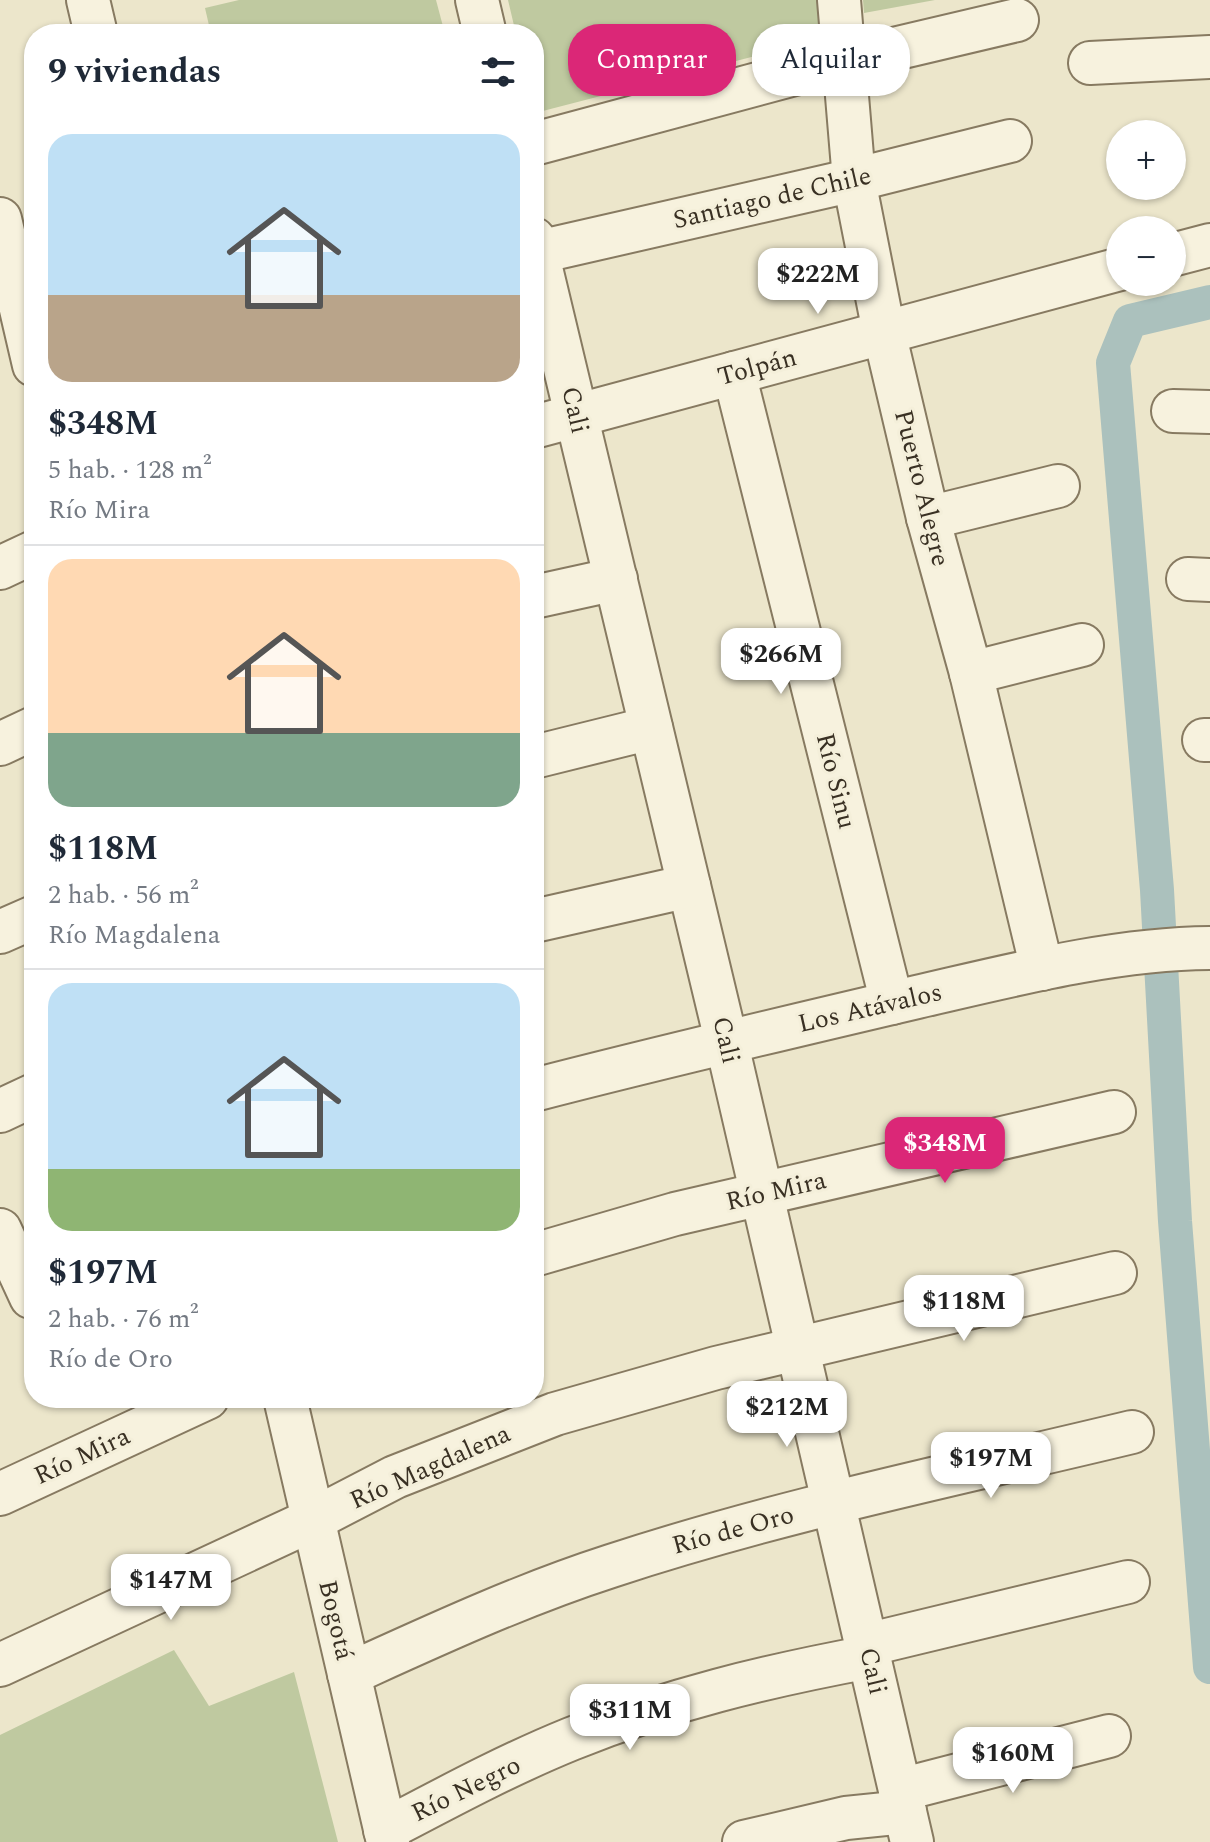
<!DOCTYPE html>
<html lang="es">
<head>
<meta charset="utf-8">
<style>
  body { margin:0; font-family:Spectral,serif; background:#f2f2f3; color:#1f2937; height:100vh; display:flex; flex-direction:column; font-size:30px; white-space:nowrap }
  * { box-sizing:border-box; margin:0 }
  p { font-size:26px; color:#747a83 }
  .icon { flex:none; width:44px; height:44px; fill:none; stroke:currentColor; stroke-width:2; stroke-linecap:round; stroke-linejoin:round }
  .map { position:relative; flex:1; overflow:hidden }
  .drawer { position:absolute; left:24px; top:24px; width:520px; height:1384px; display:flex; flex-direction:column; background:#fff; border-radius:32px; box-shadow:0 2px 6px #0004 }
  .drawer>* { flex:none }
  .guide { position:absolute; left:568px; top:24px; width:522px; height:72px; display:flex; gap:16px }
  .buttons { position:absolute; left:1106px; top:120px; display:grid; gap:16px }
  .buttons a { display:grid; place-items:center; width:80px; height:80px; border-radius:50%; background:#fff; box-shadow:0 2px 6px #0004; font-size:40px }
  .price { position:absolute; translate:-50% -68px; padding:0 18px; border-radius:16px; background:#fff; color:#222; font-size:26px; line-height:52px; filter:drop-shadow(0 2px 4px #0008) }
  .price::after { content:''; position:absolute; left:50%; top:48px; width:24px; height:18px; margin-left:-12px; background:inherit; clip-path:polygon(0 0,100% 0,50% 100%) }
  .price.on { background:#db2777; color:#fff }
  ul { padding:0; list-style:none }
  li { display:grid; align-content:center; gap:16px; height:424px; padding:0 24px }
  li+li { border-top:2px solid #e0e1e3 }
  li span { display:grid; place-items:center; height:248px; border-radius:24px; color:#555 }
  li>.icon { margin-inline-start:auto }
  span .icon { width:144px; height:144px; fill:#fffc; stroke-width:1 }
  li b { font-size:34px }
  h2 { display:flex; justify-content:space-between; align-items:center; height:96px; padding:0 24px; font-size:34px }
  .pill { padding:0 28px; border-radius:32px; background:#fff; box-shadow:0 2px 6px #0004; font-size:28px; line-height:72px }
  .pill.on { background:#db2777; color:#fff }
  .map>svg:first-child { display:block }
</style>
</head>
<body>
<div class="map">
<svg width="1210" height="1842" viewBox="0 0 1210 1842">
  <rect width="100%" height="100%" fill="#ece6cb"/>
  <g fill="#bfc9a0">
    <polygon points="239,0 436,0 445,34 211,34 205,8"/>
    <polygon points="508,0 819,0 821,39 535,113 534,34 516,34"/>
    <polygon points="863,0 935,0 864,13"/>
    <polygon points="174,1650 209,1706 294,1672 338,1842 0,1842 0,1735"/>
  </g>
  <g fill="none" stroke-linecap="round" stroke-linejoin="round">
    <polyline stroke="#abc1bd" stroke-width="34" points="1210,302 1130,321 1113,363 1157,890 1175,1221 1210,1667"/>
    <defs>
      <g id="minor">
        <polyline points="88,0 96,34"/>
        <polyline points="477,0 485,34"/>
        <polyline points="839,0 854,180 884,332 928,518 971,673 1042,969"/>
        <polyline points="1090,63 1210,57"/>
        <polyline points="534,144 843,61 1017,20"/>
        <polyline points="0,219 34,365"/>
        <polyline points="534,239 726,1040 912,1842"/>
        <polyline points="534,253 854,180 1010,141"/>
        <polyline points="1172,255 1210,245"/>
        <polyline points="734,373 892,1003"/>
        <polyline points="1173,411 1210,412"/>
        <polyline points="534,427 1120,269"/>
        <polyline points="928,518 1058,486"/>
        <polyline points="0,568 34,552"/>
        <polyline points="1188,579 1210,580"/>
        <polyline points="534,597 616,579"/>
        <polyline points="971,673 1082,645"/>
        <polyline points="1204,740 1210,740"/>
        <polyline points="0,744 34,728"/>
        <polyline points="534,757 651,728"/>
        <polyline points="534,921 689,886"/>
        <polyline points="0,932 34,917"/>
        <path d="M 534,1090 C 661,1057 789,1027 917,997 C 1013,975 1111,949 1210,948"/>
        <polyline points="0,1111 34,1095"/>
        <polyline points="0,1230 31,1297"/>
        <polyline points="534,1255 675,1214 1114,1112"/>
        <polyline points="285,1398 388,1842"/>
        <polyline points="0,1494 207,1398"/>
        <polyline points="866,1645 1128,1582"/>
        <polyline points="0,1665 314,1519 395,1477 555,1414 716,1368 1115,1273"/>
        <path d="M 349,1674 C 435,1635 521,1595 611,1566 C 781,1510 958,1474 1132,1432"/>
        <polyline points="900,1790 1109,1736"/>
        <path d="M 385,1830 C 446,1798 507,1765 571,1739 C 667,1700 767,1676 869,1657"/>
        <polyline points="744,1842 846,1818 905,1812"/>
      </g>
    </defs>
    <use href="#minor" stroke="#877a61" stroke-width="46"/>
    <use href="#minor" stroke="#f7f2de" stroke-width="42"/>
  </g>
  <g text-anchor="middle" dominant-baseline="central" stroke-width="6" stroke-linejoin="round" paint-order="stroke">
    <g font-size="26" fill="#393023" stroke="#f4efda">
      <text transform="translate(772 198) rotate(-13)">Santiago de Chile</text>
      <text transform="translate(757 367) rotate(-15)">Tolpán</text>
      <text transform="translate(575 410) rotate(77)">Cali</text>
      <text transform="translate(922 488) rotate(76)">Puerto Alegre</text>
      <text transform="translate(836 781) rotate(76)">Río Sinu</text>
      <text transform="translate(870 1008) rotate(-13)">Los Atávalos</text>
      <text transform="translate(726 1040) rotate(77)">Cali</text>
      <text transform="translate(776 1191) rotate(-13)">Río Mira</text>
      <text transform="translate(82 1456) rotate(-25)">Río Mira</text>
      <text transform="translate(430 1467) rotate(-24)">Río Magdalena</text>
      <text transform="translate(733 1530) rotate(-15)">Río de Oro</text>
      <text transform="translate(336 1620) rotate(77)">Bogotá</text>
      <text transform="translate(873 1671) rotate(77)">Cali</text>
      <text transform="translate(466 1789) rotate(-26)">Río Negro</text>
    </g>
  </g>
</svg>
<div class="buttons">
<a>+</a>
<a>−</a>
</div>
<b class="price" style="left:818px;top:316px">$222M</b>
<b class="price" style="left:781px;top:696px">$266M</b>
<b class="price on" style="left:945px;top:1185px">$348M</b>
<b class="price" style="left:964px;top:1343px">$118M</b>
<b class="price" style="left:787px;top:1449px">$212M</b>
<b class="price" style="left:991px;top:1500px">$197M</b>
<b class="price" style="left:171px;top:1622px">$147M</b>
<b class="price" style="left:630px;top:1752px">$311M</b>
<b class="price" style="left:1013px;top:1795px">$160M</b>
<div class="guide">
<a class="pill on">Comprar</a>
<a class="pill">Alquilar</a>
</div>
<section class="drawer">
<h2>9 viviendas<svg class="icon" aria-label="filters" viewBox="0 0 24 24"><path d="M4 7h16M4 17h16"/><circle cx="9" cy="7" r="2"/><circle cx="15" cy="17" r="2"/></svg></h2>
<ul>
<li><span style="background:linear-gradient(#bfe0f5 65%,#b9a48a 0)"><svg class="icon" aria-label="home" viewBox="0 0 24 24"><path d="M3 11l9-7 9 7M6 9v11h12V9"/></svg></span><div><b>$348M</b><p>5 hab. · 128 m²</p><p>Río Mira</p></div></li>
<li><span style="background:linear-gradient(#ffd9b3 70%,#7fa58c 0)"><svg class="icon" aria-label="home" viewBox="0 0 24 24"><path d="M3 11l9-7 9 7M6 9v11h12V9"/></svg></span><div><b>$118M</b><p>2 hab. · 56 m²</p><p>Río Magdalena</p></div></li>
<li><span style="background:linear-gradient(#bfe0f5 75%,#8fb573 0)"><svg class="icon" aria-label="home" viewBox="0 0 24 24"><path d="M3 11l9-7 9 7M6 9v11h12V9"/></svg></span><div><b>$197M</b><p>2 hab. · 76 m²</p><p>Río de Oro</p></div></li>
</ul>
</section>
</div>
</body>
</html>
